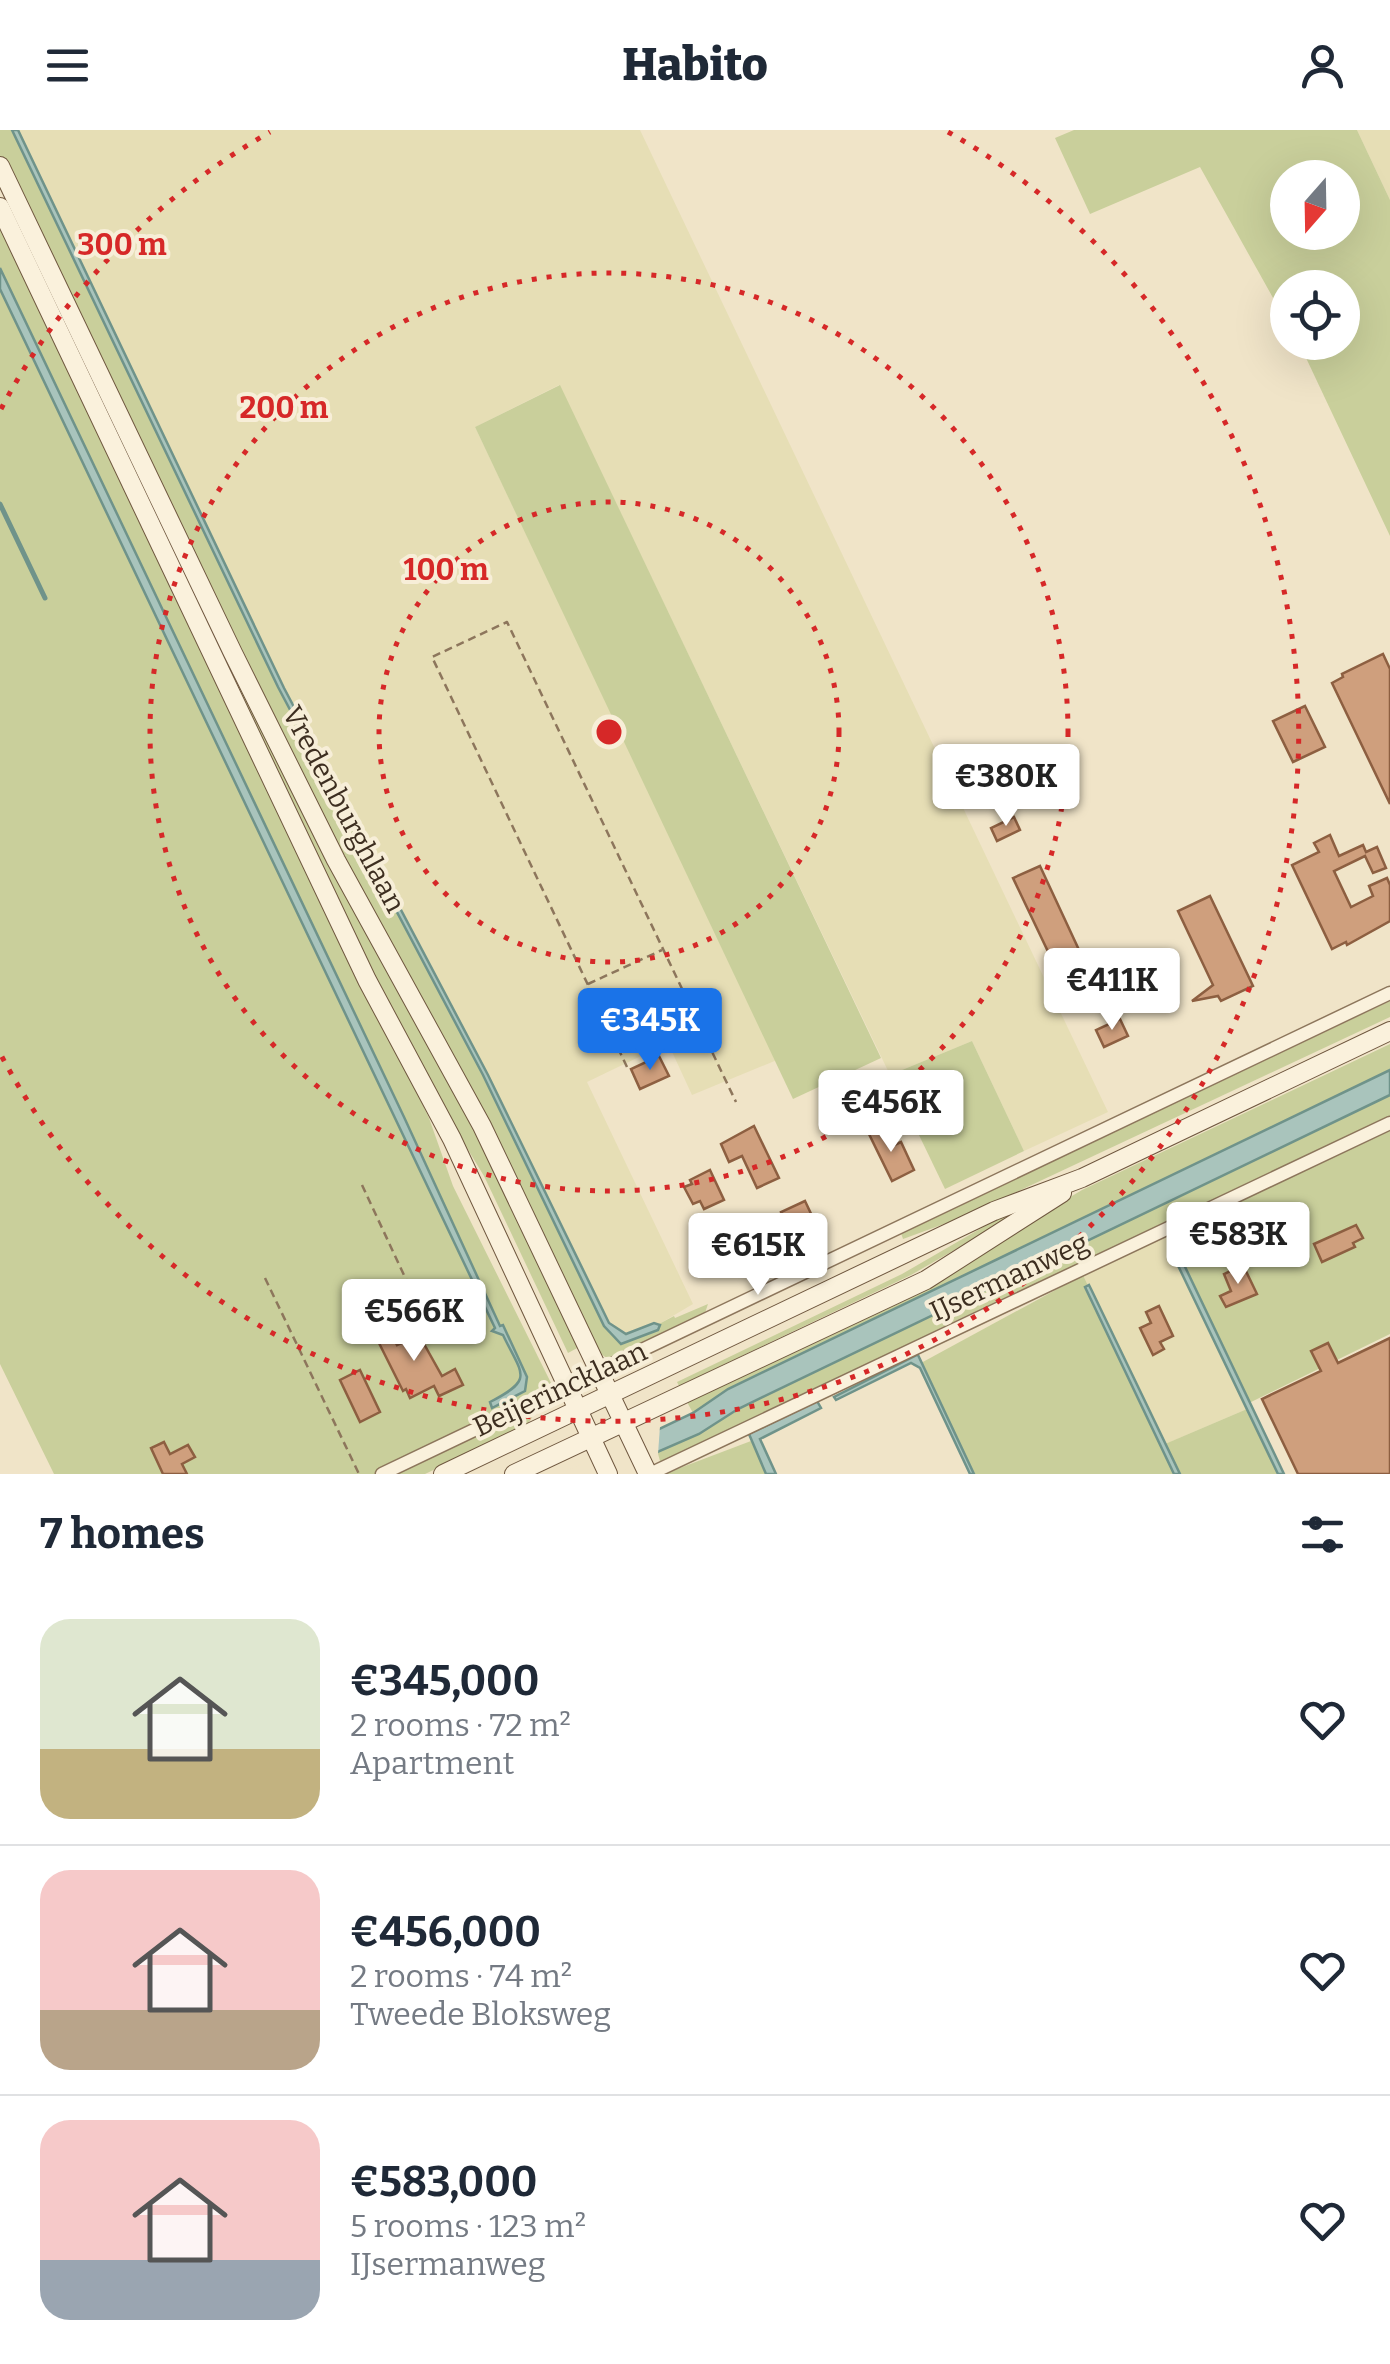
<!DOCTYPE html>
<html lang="en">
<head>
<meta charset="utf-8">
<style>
  body { margin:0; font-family:Bitter,serif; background:#f6f6f7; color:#1f2937; height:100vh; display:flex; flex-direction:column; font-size:38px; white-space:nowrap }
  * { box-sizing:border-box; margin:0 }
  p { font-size:32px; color:#747a83 }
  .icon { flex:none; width:55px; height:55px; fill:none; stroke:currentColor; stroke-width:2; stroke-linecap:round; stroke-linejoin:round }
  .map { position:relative; height:1344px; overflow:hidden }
  .panel { display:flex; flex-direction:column; background:#fff; flex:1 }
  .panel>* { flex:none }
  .needle { width:65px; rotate:200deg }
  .tools { position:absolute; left:1270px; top:30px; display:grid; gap:20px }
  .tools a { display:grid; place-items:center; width:90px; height:90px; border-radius:50%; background:#fff; box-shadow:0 10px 40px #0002; font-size:50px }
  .price { position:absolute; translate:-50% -85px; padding:0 22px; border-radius:10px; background:#fff; color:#222; font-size:32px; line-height:65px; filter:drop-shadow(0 2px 5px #0008) }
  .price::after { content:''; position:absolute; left:50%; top:60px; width:30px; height:22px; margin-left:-15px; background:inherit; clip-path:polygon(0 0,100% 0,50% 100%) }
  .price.current { background:#1a73e8; color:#fff }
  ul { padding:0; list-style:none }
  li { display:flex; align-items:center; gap:30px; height:250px; padding:0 40px }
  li+li { border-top:2px solid #e0e1e3 }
  li span { display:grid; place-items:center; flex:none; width:280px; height:200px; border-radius:30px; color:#555 }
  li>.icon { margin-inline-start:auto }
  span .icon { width:120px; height:120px; fill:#fffc; stroke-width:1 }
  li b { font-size:42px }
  h2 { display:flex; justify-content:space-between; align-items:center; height:120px; padding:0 40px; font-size:42px }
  header { display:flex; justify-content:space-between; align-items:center; height:130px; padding:0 40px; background:#fff; font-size:45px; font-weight:800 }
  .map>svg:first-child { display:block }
</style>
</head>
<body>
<header><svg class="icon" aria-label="menu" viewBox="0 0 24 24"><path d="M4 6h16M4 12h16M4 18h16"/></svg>Habito<svg class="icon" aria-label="person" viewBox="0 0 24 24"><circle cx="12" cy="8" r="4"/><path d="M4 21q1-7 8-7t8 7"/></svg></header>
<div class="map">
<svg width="1390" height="1344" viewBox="0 0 1390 1344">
  <rect width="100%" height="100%" fill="#f0e4c8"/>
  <g fill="#e6deb5">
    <polygon points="18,0 640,0 1108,982 1024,1021 972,911 890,945 559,255 475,297 777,930 692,965 668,913 587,952 693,1174 659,1194 628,1203 609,1194 436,844 284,558"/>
    <polygon points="1357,0 1390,0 1390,70"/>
    <polygon points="1168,1104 1247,1279 1163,1315 1083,1145"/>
  </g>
  <g fill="#c9cf9b" fill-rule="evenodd">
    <polygon points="0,0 12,0 278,557 483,945 610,1204 621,1214 660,1197 659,1194 674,1186 675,1188 708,1174 705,1183 608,1229 597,1221 266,583 0,26"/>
    <path d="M 1074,0 L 1357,0 L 1390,70 L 1390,406 L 1299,213 L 1342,212 L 1342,158 L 1288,158 L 1287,193 L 1200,37 L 1090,84 L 1055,8 ZM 1288,48 L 1342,48 L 1342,102 L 1288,102 Z"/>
    <polygon points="0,87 429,988 453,1056 555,1261 382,1344 54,1344 0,1234"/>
    <polygon points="560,255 881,928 793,969 475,297"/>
    <polygon points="143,346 444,933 581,1216 568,1223 484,1046 403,913 135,350"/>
    <polygon points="1390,871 1390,887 963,1087 903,1109 901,1103"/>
    <polygon points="972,911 1024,1021 945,1059 890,945"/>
    <polygon points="1390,914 1390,940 728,1259 693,1283 687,1272 900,1169 1082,1060"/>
    <polygon points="1390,965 1390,986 657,1335 660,1331 657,1320 713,1296 738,1279"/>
    <polygon points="1390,998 1390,1204 1247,1274 1168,1104"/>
    <polygon points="1016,1078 1029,1082 977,1107 911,1145 679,1256 677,1252 902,1144"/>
    <polygon points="1083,1145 1176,1344 974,1344 921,1233"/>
    <polygon points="541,1274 529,1292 520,1299 425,1344 394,1344"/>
    <polygon points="1247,1279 1278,1344 1180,1344 1165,1314"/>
    <polygon points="751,1311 766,1344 664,1344"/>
  </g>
  <g fill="#a9c4bc" stroke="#6f938a" stroke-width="2.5">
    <polygon points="12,0 18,0 284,558 488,945 609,1193 626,1204 654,1193 660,1195 658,1200 621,1214 604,1196 483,945 278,557"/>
    <path d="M 0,138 L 404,987 L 500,1196 L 503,1195 L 527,1247 L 525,1261 L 492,1278 L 490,1272 C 535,1249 522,1245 503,1205 L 492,1201 L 495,1198 L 0,159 Z"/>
    <polygon points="1390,940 1390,965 738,1279 699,1304 607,1344 565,1344 693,1283 728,1259"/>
    <polygon points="1176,1119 1177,1120 1284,1344 1278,1344 1172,1123"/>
    <polygon points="1089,1155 1091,1159 1180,1344 1174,1344 1085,1157"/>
    <polygon points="917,1225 918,1225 974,1344 970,1344 920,1238 911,1233 836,1270 834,1267"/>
    <polygon points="817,1271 821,1278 760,1309 776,1344 766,1344 749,1304"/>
  </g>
  <polygon fill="#f0e4c8" points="660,1296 658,1324 616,1344 560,1344"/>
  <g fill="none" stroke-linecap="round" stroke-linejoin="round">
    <polyline stroke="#6f938a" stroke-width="5" points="0,374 45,468"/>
  </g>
  <g fill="#cf9f7d" stroke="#8d5f41" stroke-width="2.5">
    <polygon points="1383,524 1390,539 1390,674 1332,553 1343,547 1342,544"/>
    <polygon points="1305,576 1325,617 1293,632 1273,591"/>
    <polygon points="1014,687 1020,700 997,711 991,698"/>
    <polygon points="1330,705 1339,726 1363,715 1366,722 1377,717 1386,738 1373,743 1365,726 1334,741 1351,777 1373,766 1369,756 1387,748 1390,755 1390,791 1347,815 1346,812 1332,819 1292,735 1319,722 1314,713"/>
    <polygon points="1040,736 1079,820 1053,832 1013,748"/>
    <polygon points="1210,766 1253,856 1221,871 1218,866 1192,871 1213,855 1178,781"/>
    <polygon points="1120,889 1128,906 1104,917 1096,900"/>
    <polygon points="659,926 669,946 640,959 631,939"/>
    <polygon points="754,996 779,1048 757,1058 742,1026 729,1032 721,1014"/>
    <polygon points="880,996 890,1017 901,1012 914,1040 892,1051 868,1002"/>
    <polygon points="710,1040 724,1070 704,1079 700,1071 693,1074 684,1057 692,1054 690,1050"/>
    <polygon points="805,1071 813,1088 789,1099 781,1082"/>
    <polygon points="1356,1095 1363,1108 1353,1113 1355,1117 1322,1132 1314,1114"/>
    <polygon points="1243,1135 1257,1164 1226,1177 1220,1166 1231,1161 1224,1144"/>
    <polygon points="1159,1176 1173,1206 1160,1212 1164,1219 1153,1225 1140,1198 1151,1193 1146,1182"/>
    <polygon points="383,1187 397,1215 419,1205 442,1246 455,1239 463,1255 439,1266 434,1256 410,1268 406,1259 403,1261 377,1209 372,1193"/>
    <polygon points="1390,1208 1390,1344 1298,1344 1262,1269 1321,1241 1311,1221 1328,1213 1338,1233"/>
    <polygon points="360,1240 380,1282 360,1292 340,1250"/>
    <polygon points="164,1312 170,1324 188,1315 195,1327 182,1334 187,1344 163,1344 151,1318"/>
  </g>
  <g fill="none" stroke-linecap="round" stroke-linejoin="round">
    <defs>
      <g id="street">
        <polyline points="382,1344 1390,863"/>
        <polyline points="650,1344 1390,993"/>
      </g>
      <g id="secondary">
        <polyline points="0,36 233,523 336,730 482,996 648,1344"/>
        <polyline points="0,77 367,850 452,1009 608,1344"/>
        <polyline points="443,1344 994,1081 1082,1048 1390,901"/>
        <polyline points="514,1344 926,1150 1062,1063"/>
      </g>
    </defs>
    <use href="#street" stroke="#8d765c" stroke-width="15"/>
    <use href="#secondary" stroke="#6f573f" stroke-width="20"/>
    <g stroke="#8d765c" stroke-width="2.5" stroke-dasharray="8 5" stroke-linecap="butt">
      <polyline points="588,854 662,820"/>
      <polyline points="627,937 432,527 507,492 736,972"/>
      <polyline points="362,1055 424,1188"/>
      <polyline points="265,1148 359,1344"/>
    </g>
    <use href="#street" stroke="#faf1dc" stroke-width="12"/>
    <use href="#secondary" stroke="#faf1dc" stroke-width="18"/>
  </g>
  <g fill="none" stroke="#d62828" stroke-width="5" stroke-dasharray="5 10">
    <circle cx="609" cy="602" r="230"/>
    <circle cx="609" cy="602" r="459"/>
    <path d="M1 279A689 689 0 0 1 270 2M948 2A689 689 0 1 1 1 925"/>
  </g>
  <g text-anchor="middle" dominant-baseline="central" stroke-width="8" stroke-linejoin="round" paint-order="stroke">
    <g font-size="28" fill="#3d2e20" stroke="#f7eed8">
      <text transform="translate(344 679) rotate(62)">Vredenburghlaan</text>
      <text transform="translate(1009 1147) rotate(-25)">IJsermanweg</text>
      <text transform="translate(560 1259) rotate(-25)">Beijerincklaan</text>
    </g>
  </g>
  <circle cx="609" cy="602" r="15" fill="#d62828" stroke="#f7eed8" stroke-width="5"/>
  <g font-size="30" text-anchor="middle" font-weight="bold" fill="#d62828" stroke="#f7eed8" stroke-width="8" stroke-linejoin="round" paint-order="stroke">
    <text x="122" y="125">300 m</text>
    <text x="284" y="288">200 m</text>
    <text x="446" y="450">100 m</text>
  </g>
</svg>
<div class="tools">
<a><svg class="needle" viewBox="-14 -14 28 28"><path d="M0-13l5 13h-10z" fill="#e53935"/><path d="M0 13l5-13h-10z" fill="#747a83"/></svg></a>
<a><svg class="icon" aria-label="locate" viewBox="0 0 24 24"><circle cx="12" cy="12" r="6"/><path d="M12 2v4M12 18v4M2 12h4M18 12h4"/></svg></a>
</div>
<b class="price" style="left:1006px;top:699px">€380K</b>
<b class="price" style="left:1112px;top:903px">€411K</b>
<b class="price current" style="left:650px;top:943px">€345K</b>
<b class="price" style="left:891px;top:1025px">€456K</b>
<b class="price" style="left:1238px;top:1157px">€583K</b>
<b class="price" style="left:758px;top:1168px">€615K</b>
<b class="price" style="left:414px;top:1234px">€566K</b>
</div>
<section class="panel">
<h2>7 homes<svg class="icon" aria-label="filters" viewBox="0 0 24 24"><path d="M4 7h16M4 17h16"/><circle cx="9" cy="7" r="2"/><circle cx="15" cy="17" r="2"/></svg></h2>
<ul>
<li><span style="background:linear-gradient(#dfe7d0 65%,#c2b280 0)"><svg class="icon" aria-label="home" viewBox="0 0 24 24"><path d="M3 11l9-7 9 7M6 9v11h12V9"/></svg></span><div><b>€345,000</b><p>2 rooms · 72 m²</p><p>Apartment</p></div><svg class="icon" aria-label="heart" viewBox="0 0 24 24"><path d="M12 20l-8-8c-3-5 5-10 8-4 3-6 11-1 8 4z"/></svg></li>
<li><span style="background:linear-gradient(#f6c9c9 70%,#b9a48a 0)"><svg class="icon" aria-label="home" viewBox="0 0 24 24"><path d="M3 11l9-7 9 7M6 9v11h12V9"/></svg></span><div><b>€456,000</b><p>2 rooms · 74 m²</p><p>Tweede Bloksweg</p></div><svg class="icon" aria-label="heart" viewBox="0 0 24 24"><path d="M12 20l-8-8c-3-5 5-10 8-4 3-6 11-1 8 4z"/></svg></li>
<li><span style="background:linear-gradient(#f6c9c9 70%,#9aa5b1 0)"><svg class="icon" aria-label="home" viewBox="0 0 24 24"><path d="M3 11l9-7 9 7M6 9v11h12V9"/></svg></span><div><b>€583,000</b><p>5 rooms · 123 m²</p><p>IJsermanweg</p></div><svg class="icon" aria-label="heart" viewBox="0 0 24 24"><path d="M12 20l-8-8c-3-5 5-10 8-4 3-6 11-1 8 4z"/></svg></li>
</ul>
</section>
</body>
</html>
